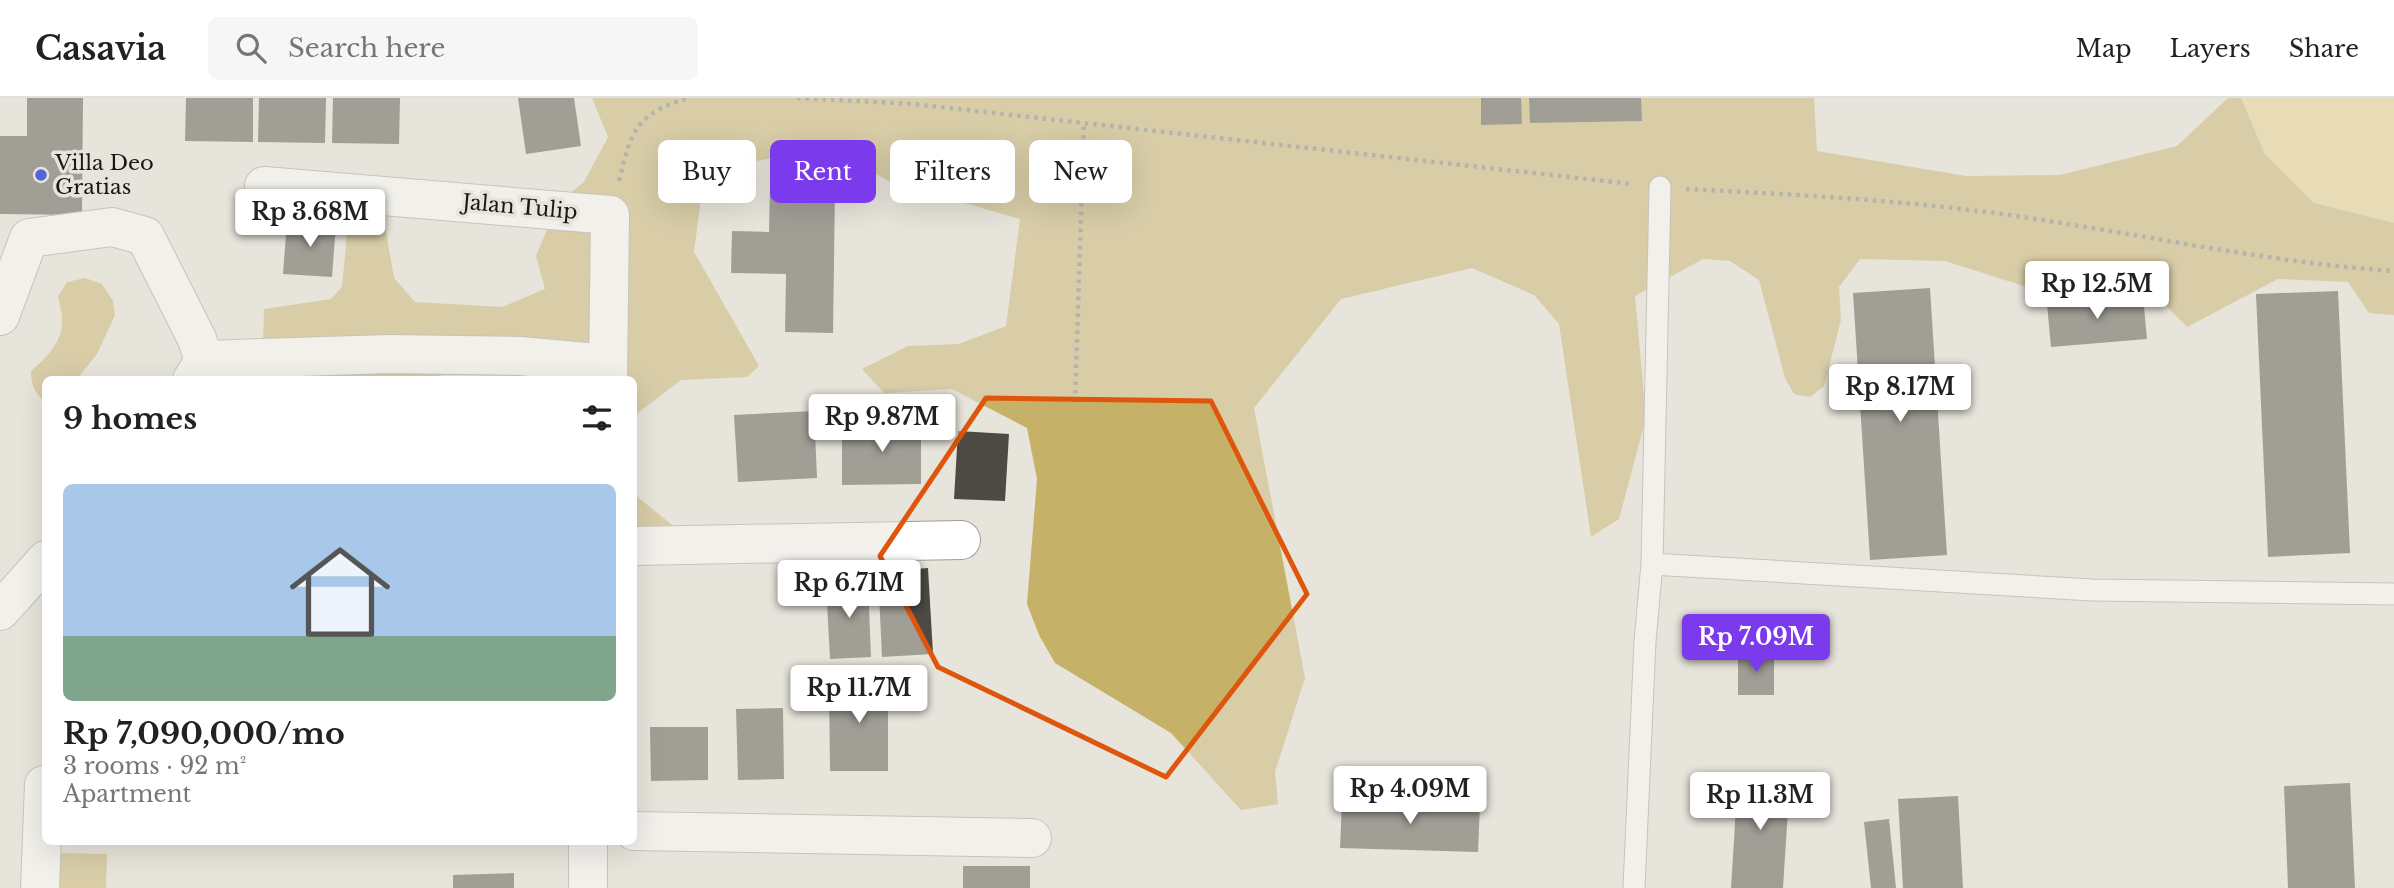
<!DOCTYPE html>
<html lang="en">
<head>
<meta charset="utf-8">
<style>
  body { margin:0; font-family:"Libre Baskerville",serif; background:#f6f6f6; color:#222; height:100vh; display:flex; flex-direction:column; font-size:26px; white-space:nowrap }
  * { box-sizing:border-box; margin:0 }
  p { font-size:23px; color:#767676 }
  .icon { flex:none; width:38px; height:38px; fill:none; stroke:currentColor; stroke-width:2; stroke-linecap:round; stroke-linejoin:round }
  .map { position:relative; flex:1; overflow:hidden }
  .drawer { position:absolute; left:42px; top:278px; width:595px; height:469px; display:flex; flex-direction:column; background:#fff; border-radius:10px; box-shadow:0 7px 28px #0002 }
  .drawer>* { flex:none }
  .hud { position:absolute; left:658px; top:42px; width:665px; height:63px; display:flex; gap:14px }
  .price { position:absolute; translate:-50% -60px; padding:0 16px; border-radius:7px; background:#fff; color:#222; font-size:23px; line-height:46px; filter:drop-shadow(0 2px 4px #0008) }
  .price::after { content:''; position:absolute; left:50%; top:42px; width:21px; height:16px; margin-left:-10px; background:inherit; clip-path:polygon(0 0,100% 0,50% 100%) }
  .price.selected { background:#7c3aed; color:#fff }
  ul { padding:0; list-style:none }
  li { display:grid; align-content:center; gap:14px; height:371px; padding:0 21px }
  li span { display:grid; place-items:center; height:217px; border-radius:10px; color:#555 }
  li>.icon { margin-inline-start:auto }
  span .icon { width:126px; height:126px; fill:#fffc; stroke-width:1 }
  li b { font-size:30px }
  h2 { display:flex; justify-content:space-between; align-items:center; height:84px; padding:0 21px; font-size:30px }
  .chip { padding:0 24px; border-radius:10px; background:#fff; box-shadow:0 7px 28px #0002; font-size:24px; line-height:63px }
  .chip.selected { background:#7c3aed; color:#fff }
  header { display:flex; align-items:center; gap:42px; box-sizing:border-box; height:98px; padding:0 35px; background:#fff; border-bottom:2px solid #e0e0e0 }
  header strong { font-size:33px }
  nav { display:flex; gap:38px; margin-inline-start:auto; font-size:24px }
  .search { width:490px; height:63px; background:#f6f6f6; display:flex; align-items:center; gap:18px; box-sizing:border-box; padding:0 24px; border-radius:10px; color:#767676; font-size:26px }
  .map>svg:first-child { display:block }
</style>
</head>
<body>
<header>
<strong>Casavia</strong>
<div class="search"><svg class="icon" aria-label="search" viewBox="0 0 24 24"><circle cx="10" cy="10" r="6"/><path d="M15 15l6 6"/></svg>Search here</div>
<nav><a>Map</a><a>Layers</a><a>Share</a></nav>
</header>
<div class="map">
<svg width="2394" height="790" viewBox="0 0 2394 790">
  <rect width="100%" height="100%" fill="#e7e4db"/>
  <polygon fill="#e8d38b" points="2241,0 2394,0 2394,125 2314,105 2265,56"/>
  <g fill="#c6b169">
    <polygon points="592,0 1814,0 1817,53 1966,78 2060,77 2177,48 2228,0 2241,0 2265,56 2314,105 2394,125 2394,217 2369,215 2348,184 2278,181 2187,229 2142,183 2081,174 2033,191 1945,163 1860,161 1839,189 1841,222 1824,288 1810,299 1794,296 1785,280 1759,182 1730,163 1703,161 1635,198 1646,320 1619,421 1591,439 1559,226 1534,197 1472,170 1341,201 1254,310 1305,580 1275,674 1278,706 1241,712 1171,635 1055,565 1039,537 1027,506 1037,381 1027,330 952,291 884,295 862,271 908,248 959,246 1006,228 1020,121 889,83 829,51 725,68 702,93 694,154 759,268 747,279 681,282 634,318 634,282 540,282 512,268 406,282 262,281 264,211 331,201 342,189 348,125 360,113 385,128 394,180 415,204 502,209 545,191 536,158 558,105 584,84 608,39"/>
    <polygon points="634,396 677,431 634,466"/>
  </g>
  <g fill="#c7b16a">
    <path d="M 85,180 L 102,186 L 113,203 L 115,217 L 97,256 L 76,282 L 46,282 L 45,304 C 34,294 31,287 31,273 C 46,260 64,243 62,221 C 62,213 59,206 58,198 L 67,184 Z"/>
    <polygon points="59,755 107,756 106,790 58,790"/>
  </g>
  <g fill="#4c4a43">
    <polygon points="27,0 83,0 82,117 0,116 0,38 27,38"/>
    <polygon points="186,0 253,0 253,44 185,43"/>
    <polygon points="259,0 326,0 325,45 258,44"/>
    <polygon points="333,0 400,0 399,46 332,45"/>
    <polygon points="518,0 574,0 581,48 526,56"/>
    <polygon points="1481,0 1521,0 1522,26 1481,27"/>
    <polygon points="1529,0 1641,0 1642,23 1530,25"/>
    <polygon points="770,90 835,91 833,235 785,234 786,176 731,175 732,133 769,134"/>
    <polygon points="287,123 336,126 332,179 283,176"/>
    <polygon points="1930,190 1947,457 1870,462 1853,195"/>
    <polygon points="2338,193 2350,455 2268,459 2256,196"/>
    <polygon points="2143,198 2147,241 2051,249 2047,206"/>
    <polygon points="814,313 817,380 738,384 734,317"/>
    <polygon points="921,324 921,386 842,387 842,325"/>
    <polygon points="958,333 1009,336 1005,403 954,401"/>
    <polygon points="928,470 933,556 882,559 878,474"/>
    <polygon points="868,483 871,559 830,561 826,485"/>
    <polygon points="1738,555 1774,556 1774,597 1738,597"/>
    <polygon points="829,582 888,582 888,673 830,673"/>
    <polygon points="783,610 784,681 738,682 736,611"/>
    <polygon points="650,629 708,629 708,682 651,683"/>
    <polygon points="1738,677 1790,680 1783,790 1731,790"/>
    <polygon points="2350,685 2355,790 2288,790 2284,688"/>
    <polygon points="1958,698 1963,790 1903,790 1898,701"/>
    <polygon points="1342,703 1480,707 1478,754 1340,750"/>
    <polygon points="1889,721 1896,790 1871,790 1864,724"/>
    <rect x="963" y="768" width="67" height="22"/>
    <polygon points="514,775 514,790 453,790 453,777"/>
  </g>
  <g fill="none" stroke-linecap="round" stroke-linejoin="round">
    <defs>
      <g id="service">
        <polyline points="1652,466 2092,492 2394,496"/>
        <polyline points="1634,790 1645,543 1652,466 1660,89"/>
      </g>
      <g id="minor">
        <polyline points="264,88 610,117 608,282"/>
        <polyline points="0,218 29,140 112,129 145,138 197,241 204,262 192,282"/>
        <polyline points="204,262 389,256 520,258 608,266"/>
        <polyline points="634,448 961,442"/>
        <polyline points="0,513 46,462"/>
        <polyline points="634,733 1032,740"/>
        <polyline points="588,744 588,790"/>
        <polyline points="40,790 44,687"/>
      </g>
    </defs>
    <use href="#service" stroke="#a09d95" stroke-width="23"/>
    <use href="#minor" stroke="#a09d95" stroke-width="40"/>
    <g stroke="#7b7973" stroke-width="4.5" stroke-dasharray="3.5 5" stroke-linecap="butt">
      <polyline points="797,0 913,6 1632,86"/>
      <path d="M 619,83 C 631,33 636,15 689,0"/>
      <path d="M 1686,91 C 1803,97 1920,103 2036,121 C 2155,139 2274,165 2394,173"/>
      <polyline points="1075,304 1084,25"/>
    </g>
    <use href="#service" stroke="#fff" stroke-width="21"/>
    <use href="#minor" stroke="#fff" stroke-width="38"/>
  </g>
  <path d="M0 0H2394V790H0ZM 986,300 L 1211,303 L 1307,496 L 1166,679 L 938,569 L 880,458 Z" fill="#e7e4db" fill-opacity=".55" fill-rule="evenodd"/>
  <path fill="none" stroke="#de560c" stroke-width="5" stroke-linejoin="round" d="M 986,300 L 1211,303 L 1307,496 L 1166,679 L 938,569 L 880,458 Z"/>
  <circle fill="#5363d9" stroke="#e7e4db" stroke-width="2.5" cx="41" cy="77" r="7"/>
  <g text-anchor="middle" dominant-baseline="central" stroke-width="7" stroke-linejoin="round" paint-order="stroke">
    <g font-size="21" fill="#191815" stroke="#e7e4db" text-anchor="start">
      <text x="55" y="65">Villa Deo<tspan x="55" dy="24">Gratias</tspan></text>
    </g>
    <g font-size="21" fill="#191815" stroke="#e7e4db">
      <text transform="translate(520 109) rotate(5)">Jalan Tulip</text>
    </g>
  </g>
</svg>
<b class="price" style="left:310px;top:151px">Rp 3.68M</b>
<b class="price" style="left:2097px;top:223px">Rp 12.5M</b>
<b class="price" style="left:1900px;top:326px">Rp 8.17M</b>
<b class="price" style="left:882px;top:356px">Rp 9.87M</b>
<b class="price" style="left:849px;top:522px">Rp 6.71M</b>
<b class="price selected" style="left:1756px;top:576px">Rp 7.09M</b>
<b class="price" style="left:859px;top:627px">Rp 11.7M</b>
<b class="price" style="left:1410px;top:728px">Rp 4.09M</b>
<b class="price" style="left:1760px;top:734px">Rp 11.3M</b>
<div class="hud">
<a class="chip">Buy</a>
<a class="chip selected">Rent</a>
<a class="chip">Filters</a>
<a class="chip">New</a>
</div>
<section class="drawer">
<h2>9 homes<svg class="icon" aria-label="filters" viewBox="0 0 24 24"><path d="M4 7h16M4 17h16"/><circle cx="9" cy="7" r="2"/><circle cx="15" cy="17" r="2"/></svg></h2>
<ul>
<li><span style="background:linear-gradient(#a9c7e8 70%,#7fa58c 0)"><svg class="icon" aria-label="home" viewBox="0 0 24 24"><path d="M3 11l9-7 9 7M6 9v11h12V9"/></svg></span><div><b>Rp 7,090,000/mo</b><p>3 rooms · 92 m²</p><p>Apartment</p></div></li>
</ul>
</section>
</div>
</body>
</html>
